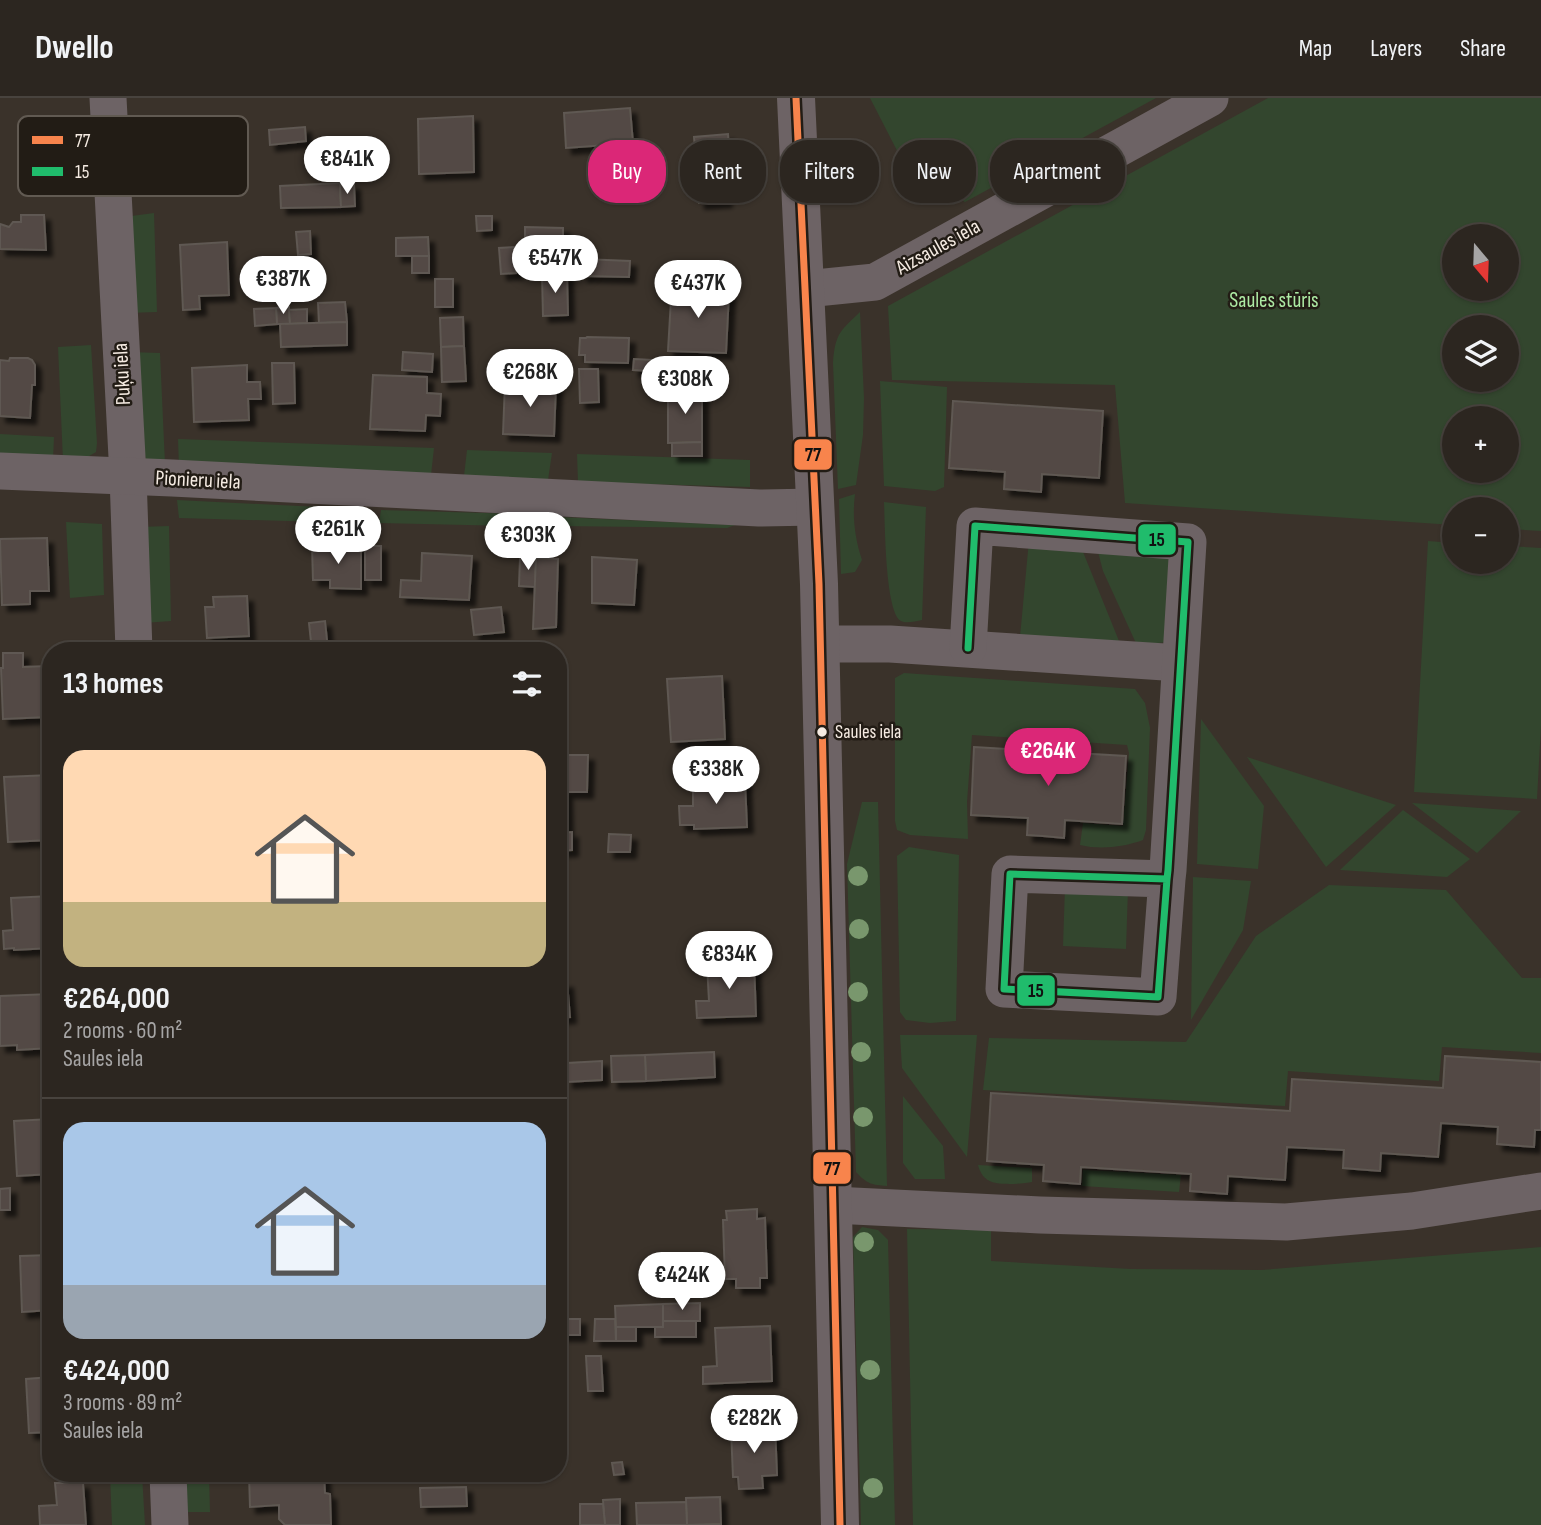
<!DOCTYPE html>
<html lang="en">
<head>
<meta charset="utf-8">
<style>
  body { margin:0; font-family:"Sofia Sans Condensed",sans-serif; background:#38322d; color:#f1f3f6; height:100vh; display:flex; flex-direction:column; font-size:26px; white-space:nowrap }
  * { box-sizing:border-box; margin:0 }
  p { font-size:23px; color:#a6a5a5 }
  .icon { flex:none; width:38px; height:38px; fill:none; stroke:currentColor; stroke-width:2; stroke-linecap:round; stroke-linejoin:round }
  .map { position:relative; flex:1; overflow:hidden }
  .panel { position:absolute; left:42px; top:544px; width:525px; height:840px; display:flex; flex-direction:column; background:#2c2620; border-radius:28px; box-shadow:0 2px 5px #0004,0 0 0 2px #48433e }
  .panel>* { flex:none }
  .banner { position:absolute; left:588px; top:42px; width:665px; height:63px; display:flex; gap:14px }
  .needle { width:46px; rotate:161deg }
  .tools { position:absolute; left:1442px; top:126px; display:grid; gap:14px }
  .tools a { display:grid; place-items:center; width:77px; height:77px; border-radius:50%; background:#2c2620; box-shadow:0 2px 5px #0004,0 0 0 2px #48433e; font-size:35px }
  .price { position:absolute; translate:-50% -60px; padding:0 16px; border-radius:24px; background:#fff; color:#222; font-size:23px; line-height:46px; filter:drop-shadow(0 2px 4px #0008) }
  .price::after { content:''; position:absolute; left:50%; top:42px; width:21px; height:16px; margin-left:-10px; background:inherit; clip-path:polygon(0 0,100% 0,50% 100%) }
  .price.active { background:#db2777; color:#fff }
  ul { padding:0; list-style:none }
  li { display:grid; align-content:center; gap:14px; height:371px; padding:0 21px }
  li+li { border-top:2px solid #48433e }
  li span { display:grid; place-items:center; height:217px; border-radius:21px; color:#555 }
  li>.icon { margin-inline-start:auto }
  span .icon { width:126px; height:126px; fill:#fffc; stroke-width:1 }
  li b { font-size:30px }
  h2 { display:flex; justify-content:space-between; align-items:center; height:84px; padding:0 21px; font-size:30px }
  .chip { padding:0 24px; border-radius:28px; background:#2c2620; box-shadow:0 2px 5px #0004,0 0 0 2px #48433e; font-size:24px; line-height:63px }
  .chip.active { background:#db2777; color:#fff }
  header { display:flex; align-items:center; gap:42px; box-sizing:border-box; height:98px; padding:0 35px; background:#2c2620; border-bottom:2px solid #48433e }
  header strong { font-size:33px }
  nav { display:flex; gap:38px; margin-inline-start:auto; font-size:24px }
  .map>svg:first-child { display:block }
</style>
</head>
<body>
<header>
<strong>Dwello</strong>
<nav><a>Map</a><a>Layers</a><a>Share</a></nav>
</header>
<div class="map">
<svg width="1541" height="1427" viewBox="0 0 1541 1427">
  <defs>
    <filter id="shadow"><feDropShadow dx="6" dy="6" stdDeviation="2" flood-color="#0009"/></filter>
  </defs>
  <rect width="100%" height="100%" fill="#3a322a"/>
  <g fill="#33462e" fill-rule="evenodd">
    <polygon points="870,0 1156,0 965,104 908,74"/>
    <path d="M 1268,0 L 1541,0 L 1541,433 L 1507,431 L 1507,411 L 1454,411 L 1454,427 L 1125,405 L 1115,287 L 892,282 L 888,208 ZM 1454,138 L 1507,138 L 1507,191 L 1454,191 ZM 1454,229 L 1507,229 L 1507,282 L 1454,282 ZM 1454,320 L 1507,320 L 1507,373 L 1454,373 Z"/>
    <polygon points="154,115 157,214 127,215 124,119"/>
    <path d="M 860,214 L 864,300 L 863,337 L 856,387 L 838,391 L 833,265 C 835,236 840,233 860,214 Z"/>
    <polygon points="91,247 97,345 96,354 84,361 63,363 58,249"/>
    <polygon points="129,254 160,255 165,366 146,364"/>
    <polygon points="880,283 947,289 944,389 935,393 884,388"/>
    <polygon points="0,336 54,339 53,362 0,360"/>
    <polygon points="178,341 434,350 431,377 179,369"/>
    <polygon points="467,352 552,355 548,382 464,378"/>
    <polygon points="577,356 750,362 750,389 578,384"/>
    <path d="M 855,396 C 852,419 855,441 862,462 L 855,474 L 841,476 L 839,401 Z"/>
    <polygon points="177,402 360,411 359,425 179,420"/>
    <path d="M 884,404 L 926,409 L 922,522 C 916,523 906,526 901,523 C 885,514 885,424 884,404 Z"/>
    <polygon points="381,412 516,416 514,428 379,425"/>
    <polygon points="558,419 735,427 727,430 558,428"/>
    <polygon points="66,424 102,426 104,497 70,500"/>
    <polygon points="169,428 171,523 144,525 139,429"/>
    <polygon points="1029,442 1081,449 1119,543 1020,539"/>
    <polygon points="1428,443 1454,445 1454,464 1507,464 1507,448 1541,450 1541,628 1537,701 1414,694"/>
    <polygon points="1097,450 1168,458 1173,467 1167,544 1139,547 1135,543 1103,473"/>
    <path d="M 904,575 L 1135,591 L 1145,605 L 1150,630 L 1146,732 L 1143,742 C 1124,749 1100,752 1080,747 L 1083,725 L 1123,728 L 1129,655 L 1127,647 L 972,637 L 967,704 L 968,741 L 910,737 L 897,732 L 895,723 L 895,580 Z"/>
    <polygon points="1201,621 1264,708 1258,771 1197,766"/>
    <polygon points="1247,659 1396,707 1326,769"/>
    <path d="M 862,704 L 878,704 L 887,1088 C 872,1087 867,1086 856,1074 L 847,766 Z"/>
    <polygon points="1412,705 1521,713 1477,755"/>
    <polygon points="1403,712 1470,761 1447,779 1340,772"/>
    <polygon points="909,749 959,757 956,923 930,925 906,922 900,914 897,758"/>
    <polygon points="1193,779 1251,783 1243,832 1191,922"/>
    <polygon points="1329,787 1446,792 1522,880 1541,880 1541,955 1442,949 1439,983 1288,973 1285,1008 983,992 989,940 1186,944 1256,838"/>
    <polygon points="1065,789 1128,791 1126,851 1063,848"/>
    <polygon points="900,937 977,937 967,1059 902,970"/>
    <polygon points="903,998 943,1048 945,1081 915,1081 903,1065"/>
    <path d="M 978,1067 L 1032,1070 L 1032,1084 C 1024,1086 1000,1087 992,1084 C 984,1081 980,1075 978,1067 Z"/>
    <polygon points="1083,1072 1181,1077 1179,1094 1082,1088"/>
    <polygon points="862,1129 878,1132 888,1142 895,1427 861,1427 853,1139"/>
    <polygon points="907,1131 991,1132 991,1163 1131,1171 1262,1172 1541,1149 1541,1427 913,1427"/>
    <polygon points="110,1376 142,1376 145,1427 112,1427"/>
    <polygon points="180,1376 209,1376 210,1414 181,1414"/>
  </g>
  <g fill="#524a44" stroke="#5f5852" stroke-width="2" filter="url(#shadow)">
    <polygon points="630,10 633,45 566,50 564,15"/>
    <polygon points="473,18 474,74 419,76 418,21"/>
    <polygon points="305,29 306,43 270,47 269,32"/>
    <polygon points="728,36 731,88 698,90 694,39"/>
    <polygon points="340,85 341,109 281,110 280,88"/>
    <polygon points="354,86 355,108 341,109 340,87"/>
    <polygon points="725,88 726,103 699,105 698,90"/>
    <polygon points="21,117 44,117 46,152 0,151 0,126 9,129 13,124 21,124"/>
    <polygon points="476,118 492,118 492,132 477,133"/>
    <polygon points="525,129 563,130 563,147 525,147"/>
    <polygon points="310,133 311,156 298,157 296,134"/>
    <polygon points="428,139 429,158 396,158 396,140"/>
    <polygon points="227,144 229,197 199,198 200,211 183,212 180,147"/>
    <polygon points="514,149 516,175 501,176 499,150"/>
    <rect x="412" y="158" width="17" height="17"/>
    <polygon points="582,161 630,163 629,179 582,178"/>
    <polygon points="567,176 568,217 543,218 542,177"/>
    <rect x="435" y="181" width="18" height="28"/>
    <polygon points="672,184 699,185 698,193 729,195 726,255 668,253"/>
    <polygon points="345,204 347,224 319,225 318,205"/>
    <polygon points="289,209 290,226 277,226 276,210"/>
    <polygon points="276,210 277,226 255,228 254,211"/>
    <polygon points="307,211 307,225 290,226 289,212"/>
    <polygon points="463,219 464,248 441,249 440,220"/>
    <polygon points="347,224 347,247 281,249 280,226"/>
    <polygon points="587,239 629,240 628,265 585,264 585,257 579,257 580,240 586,240"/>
    <polygon points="464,248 466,283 442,284 441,249"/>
    <polygon points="403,254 433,256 432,274 402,272"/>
    <polygon points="10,260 28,260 32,262 35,267 35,287 32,287 30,320 0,318 0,262 9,263"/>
    <polygon points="634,261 652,262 651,273 633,272"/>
    <polygon points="272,265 294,265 295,305 273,306"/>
    <polygon points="247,267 247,284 260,284 261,301 248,301 249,322 194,324 192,270"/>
    <polygon points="579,271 598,271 599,304 580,305"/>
    <polygon points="373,277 427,279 427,295 441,296 440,318 426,317 425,333 370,331"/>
    <polygon points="505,285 556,287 554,338 503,336"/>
    <polygon points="668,291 702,291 702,344 668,345"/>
    <polygon points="953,303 1103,313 1099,380 1042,376 1041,394 1004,391 1005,374 949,370"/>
    <polygon points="702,344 702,358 672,358 672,345"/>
    <polygon points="47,440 49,493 30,493 30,506 2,507 0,441"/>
    <polygon points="312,448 361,448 361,491 330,490 330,482 313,482"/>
    <rect x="365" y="448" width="16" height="34"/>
    <polygon points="422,455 472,458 469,502 400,499 401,482 421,483"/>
    <polygon points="592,459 637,462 634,507 592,505"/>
    <polygon points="520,460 536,460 535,489 519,488"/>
    <polygon points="536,460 558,461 556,529 533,531"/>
    <polygon points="247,498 249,538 207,540 205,509 214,509 213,499"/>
    <polygon points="501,509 504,534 474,537 471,512"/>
    <polygon points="325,523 328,552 312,553 309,525"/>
    <polygon points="3,555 23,555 23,569 47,568 49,619 3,621 1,570 3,570"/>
    <polygon points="722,578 725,641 671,644 667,581"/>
    <polygon points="974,649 1126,658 1122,726 1065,722 1064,740 1043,738 1027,737 1028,720 971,717"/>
    <polygon points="568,657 588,657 587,694 568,694"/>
    <polygon points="51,677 51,742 8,744 4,679"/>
    <polygon points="745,683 747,729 694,731 694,727 680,727 679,708 693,708 693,685"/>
    <polygon points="558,688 566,688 567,734 558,735"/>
    <polygon points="572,734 572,752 558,753 558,735"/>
    <polygon points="609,736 631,737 630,754 608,754"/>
    <polygon points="51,798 51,850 14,852 14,850 4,851 3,833 13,832 11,800"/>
    <polygon points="754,864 756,918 697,920 696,903 709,903 707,866"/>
    <polygon points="567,884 570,919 558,920 558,885"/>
    <polygon points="51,896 51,950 17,952 17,947 0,948 0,898"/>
    <polygon points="714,954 715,979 646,983 645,957"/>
    <polygon points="645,957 646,983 612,984 611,958"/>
    <polygon points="1445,958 1541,964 1541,1032 1535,1032 1534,1049 1497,1046 1498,1029 1441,1025 1438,1059 1381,1055 1380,1073 1343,1070 1344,1052 1287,1049 1285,1082 1228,1078 1227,1096 1190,1093 1191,1076 1081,1069 1080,1086 1043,1083 1044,1067 987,1063 991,995 1290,1013 1292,981 1443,990"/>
    <polygon points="602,963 602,982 567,984 567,965"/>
    <polygon points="51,1021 51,1076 17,1078 14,1023"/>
    <polygon points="10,1090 10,1112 0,1112 0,1091"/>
    <polygon points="757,1111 757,1121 765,1120 767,1180 760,1180 760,1190 736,1190 736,1181 725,1181 723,1122 727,1122 726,1113"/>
    <polygon points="51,1157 51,1212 22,1214 20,1158"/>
    <polygon points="700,1205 700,1223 663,1223 663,1206"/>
    <polygon points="663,1206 663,1229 616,1229 615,1208"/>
    <rect x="558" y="1221" width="22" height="16"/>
    <polygon points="595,1221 615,1221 616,1243 594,1243"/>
    <polygon points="663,1223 696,1223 696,1239 655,1239 655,1229 663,1229"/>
    <polygon points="770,1228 772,1283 703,1286 703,1269 717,1268 715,1230"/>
    <rect x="616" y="1229" width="20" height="14"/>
    <polygon points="586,1258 601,1258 603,1293 588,1293"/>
    <polygon points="51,1279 51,1334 29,1335 26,1281"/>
    <polygon points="775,1327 777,1377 762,1378 763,1390 739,1391 738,1379 733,1379 731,1330"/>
    <polygon points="622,1364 624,1376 614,1377 612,1365"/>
    <polygon points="249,1376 324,1376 325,1395 330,1396 331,1427 285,1427 279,1421 279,1407 250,1409"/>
    <polygon points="55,1385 83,1385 86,1427 40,1427 39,1408 57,1407"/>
    <polygon points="466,1389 467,1408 421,1409 420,1390"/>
    <polygon points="720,1399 721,1426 687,1427 686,1400"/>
    <polygon points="620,1401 620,1427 605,1427 603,1402"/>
    <polygon points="686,1404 687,1427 637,1427 636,1405"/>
    <polygon points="580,1406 603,1406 605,1427 580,1427"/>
  </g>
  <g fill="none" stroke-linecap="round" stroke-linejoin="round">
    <g stroke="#6d6365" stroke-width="37">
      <polyline points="108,0 128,378 134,553"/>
      <polyline points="806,191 875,184 1210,0"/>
      <polyline points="0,373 172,380 759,410 815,409"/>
      <polyline points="821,546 890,546 1180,565"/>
      <polyline points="968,550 975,428 1188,444 1168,772 1167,781 1158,899 1004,891 1010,776 1167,781"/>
      <polyline points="833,1107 1040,1117 1286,1124 1412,1113 1541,1093"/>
      <polyline points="168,1376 170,1427"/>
    </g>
    <polyline stroke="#6d6365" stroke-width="38" points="796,0 819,486 840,1427"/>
    <defs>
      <polyline id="bus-1" points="796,0 819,486 840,1427"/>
      <polyline id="bus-2" points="968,550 975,428 1188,444 1168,772 1167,781 1158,899 1004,891 1010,776 1167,781"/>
    </defs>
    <use href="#bus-1" stroke="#221c15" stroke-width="12"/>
    <use href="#bus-2" stroke="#221c15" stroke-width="12"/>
    <use href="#bus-1" stroke="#f8844c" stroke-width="7"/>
    <use href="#bus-2" stroke="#20bc6c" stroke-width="7"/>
  </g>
  <g fill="#79976d">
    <circle cx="858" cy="778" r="10"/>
    <circle cx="859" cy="831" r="10"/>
    <circle cx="858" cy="894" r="10"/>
    <circle cx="861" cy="954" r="10"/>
    <circle cx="863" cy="1019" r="10"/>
    <circle cx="864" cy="1144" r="10"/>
    <circle cx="870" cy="1272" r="10"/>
    <circle cx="873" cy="1390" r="10"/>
  </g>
  <circle fill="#f5ebe2" stroke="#221c15" stroke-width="2.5" cx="822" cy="634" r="6"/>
  <g text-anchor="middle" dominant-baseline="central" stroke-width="5" stroke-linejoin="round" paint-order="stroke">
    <g font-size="19" fill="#f5ebe2" stroke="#221c15" text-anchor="start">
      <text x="835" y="634">Saules iela</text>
    </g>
    <g font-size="21" fill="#f5ebe2" stroke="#221c15">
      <text transform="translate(938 149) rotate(-29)">Aizsaules iela</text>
      <text transform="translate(122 276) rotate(-93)">Puķu iela</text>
      <text transform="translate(198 382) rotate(3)">Pionieru iela</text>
    </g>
    <g font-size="21" fill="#adeaa4" stroke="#221c15">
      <text x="1274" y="202">Saules stūris</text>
    </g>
  </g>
  <rect x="18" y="18" width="230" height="80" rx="10" fill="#221c15" stroke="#615a52" stroke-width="2"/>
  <rect x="32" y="38" width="31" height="8" fill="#f8844c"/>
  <rect x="32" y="69" width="31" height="9" fill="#20bc6c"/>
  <g font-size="19" fill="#f5ebe2">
    <text x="75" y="49">77</text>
    <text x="75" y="80">15</text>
  </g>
  <g stroke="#221c15" stroke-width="2.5">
    <rect x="793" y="340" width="40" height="33" rx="7" fill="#f8844c"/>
    <rect x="1137" y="425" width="40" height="33" rx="7" fill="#20bc6c"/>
    <rect x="1016" y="876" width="40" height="33" rx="7" fill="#20bc6c"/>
    <rect x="812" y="1053" width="40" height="34" rx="7" fill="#f8844c"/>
  </g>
  <g font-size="19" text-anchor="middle" font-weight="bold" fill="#111">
    <text x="813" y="363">77</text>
    <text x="1157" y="448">15</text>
    <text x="1036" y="899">15</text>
    <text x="832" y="1077">77</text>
  </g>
</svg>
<div class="tools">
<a><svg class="needle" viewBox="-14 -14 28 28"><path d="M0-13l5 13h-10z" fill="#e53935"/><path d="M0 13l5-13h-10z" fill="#a6a5a5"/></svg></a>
<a><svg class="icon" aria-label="layers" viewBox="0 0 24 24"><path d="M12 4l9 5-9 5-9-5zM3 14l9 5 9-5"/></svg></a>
<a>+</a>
<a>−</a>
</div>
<b class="price" style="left:347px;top:98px">€841K</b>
<b class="price" style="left:555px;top:197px">€547K</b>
<b class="price" style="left:283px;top:218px">€387K</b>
<b class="price" style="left:698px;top:222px">€437K</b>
<b class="price" style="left:530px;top:311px">€268K</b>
<b class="price" style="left:685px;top:318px">€308K</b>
<b class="price" style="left:338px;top:468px">€261K</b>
<b class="price" style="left:528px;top:474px">€303K</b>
<b class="price active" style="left:1048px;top:690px">€264K</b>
<b class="price" style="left:716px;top:708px">€338K</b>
<b class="price" style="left:729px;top:893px">€834K</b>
<b class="price" style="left:682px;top:1214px">€424K</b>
<b class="price" style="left:754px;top:1357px">€282K</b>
<div class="banner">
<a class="chip active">Buy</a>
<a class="chip">Rent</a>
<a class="chip">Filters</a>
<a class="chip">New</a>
<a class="chip">Apartment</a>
</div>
<section class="panel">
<h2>13 homes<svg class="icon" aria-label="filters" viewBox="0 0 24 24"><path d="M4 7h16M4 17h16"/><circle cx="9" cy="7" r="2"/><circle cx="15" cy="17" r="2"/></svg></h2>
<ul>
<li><span style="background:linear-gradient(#ffd9b3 70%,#c2b280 0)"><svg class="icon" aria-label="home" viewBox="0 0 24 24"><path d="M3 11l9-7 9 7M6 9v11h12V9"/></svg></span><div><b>€264,000</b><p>2 rooms · 60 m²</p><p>Saules iela</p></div></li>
<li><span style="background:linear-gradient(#a9c7e8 75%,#9aa5b1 0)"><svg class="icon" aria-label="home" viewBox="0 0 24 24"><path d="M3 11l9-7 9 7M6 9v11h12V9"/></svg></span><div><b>€424,000</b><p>3 rooms · 89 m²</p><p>Saules iela</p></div></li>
</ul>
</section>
</div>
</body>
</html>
